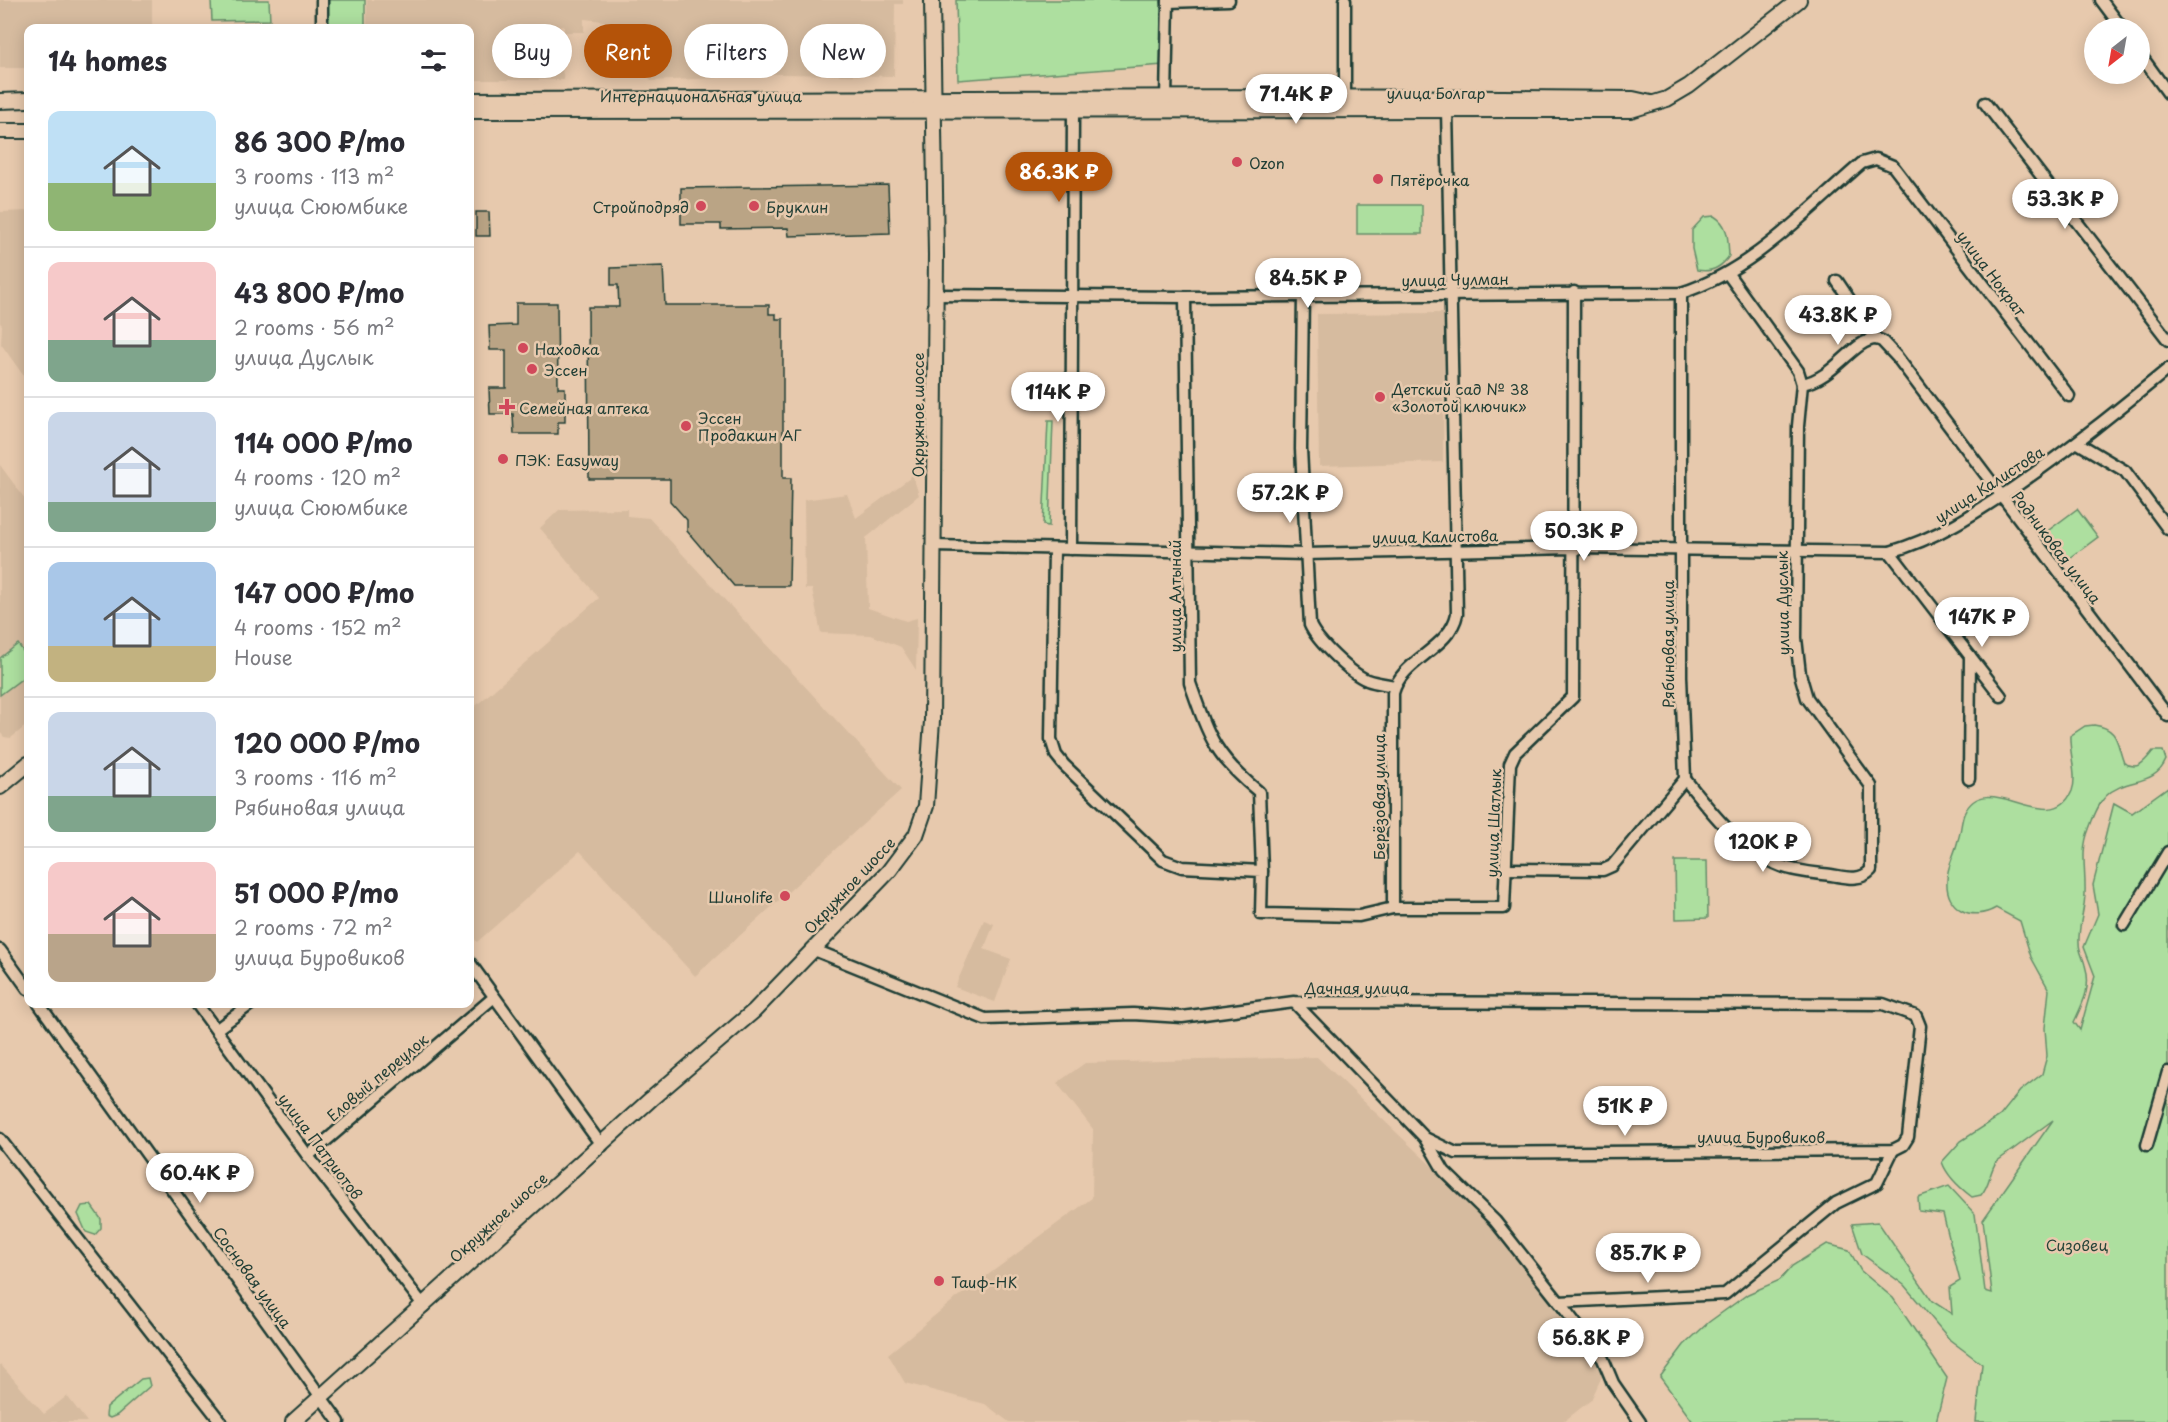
<!DOCTYPE html>
<html lang="en">
<head>
<meta charset="utf-8">
<style>
  body { margin:0; font-family:"Playpen Sans",sans-serif; background:#f7f7f7; color:#2b2b33; height:100vh; display:flex; flex-direction:column; font-size:22px; white-space:nowrap }
  * { box-sizing:border-box; margin:0 }
  p { font-size:20px; color:#7c7c81 }
  .icon { flex:none; width:33px; height:33px; fill:none; stroke:currentColor; stroke-width:2; stroke-linecap:round; stroke-linejoin:round }
  .map { position:relative; flex:1; overflow:hidden }
  .sheet { position:absolute; left:24px; top:24px; width:450px; height:984px; display:flex; flex-direction:column; background:#fff; border-radius:12px; box-shadow:0 3px 15px #0003 }
  .sheet>* { flex:none }
  .guide { position:absolute; left:492px; top:24px; width:570px; height:54px; display:flex; gap:12px }
  .needle { width:39px; rotate:211deg }
  .controls { position:absolute; left:2084px; top:18px; display:grid; gap:12px }
  .controls a { display:grid; place-items:center; width:66px; height:66px; border-radius:50%; background:#fff; box-shadow:0 3px 15px #0003; font-size:30px }
  .price { position:absolute; translate:-50% -51px; padding:0 14px; border-radius:21px; background:#fff; color:#222; font-size:20px; line-height:39px; filter:drop-shadow(0 2px 3px #0008) }
  .price::after { content:''; position:absolute; left:50%; top:36px; width:18px; height:14px; margin-left:-9px; background:inherit; clip-path:polygon(0 0,100% 0,50% 100%) }
  .price.on { background:#b45309; color:#fff }
  ul { padding:0; list-style:none }
  li { display:flex; align-items:center; gap:18px; height:150px; padding:0 24px }
  li+li { border-top:2px solid #e1e1e2 }
  li span { display:grid; place-items:center; flex:none; width:168px; height:120px; border-radius:12px; color:#555 }
  li>.icon { margin-inline-start:auto }
  span .icon { width:72px; height:72px; fill:#fffc; stroke-width:1 }
  li b { font-size:26px }
  h2 { display:flex; justify-content:space-between; align-items:center; height:72px; padding:0 24px; font-size:26px }
  .chip { padding:0 21px; border-radius:27px; background:#fff; box-shadow:0 3px 15px #0003; font-size:21px; line-height:54px }
  .chip.on { background:#b45309; color:#fff }
  .map>svg:first-child { display:block }
</style>
</head>
<body>
<div class="map">
<svg width="2168" height="1422" viewBox="0 0 2168 1422">
  <rect width="100%" height="100%" fill="#e7c9ad"/>
  <filter id="ink" filterUnits="userSpaceOnUse"><feTurbulence type="fractalNoise" baseFrequency=".0167" numOctaves="2"/><feDisplacementMap in="SourceGraphic" scale="12" xChannelSelector="R" yChannelSelector="G"/><feConvolveMatrix kernelMatrix="1 2 1 2 8 2 1 2 1" color-interpolation-filters="sRGB"/></filter>
  <g filter="url(#ink)">
    <g fill="#d6bb9f">
      <polygon points="0,0 152,0 152,28 28,28 28,68 0,68"/>
      <polygon points="367,0 903,0 903,4 895,4 894,76 724,73 716,78 651,81 646,72 629,69 629,34 603,35 604,21 584,19 584,32 564,32 564,26 554,27 564,80 470,80 470,28 367,28"/>
      <polygon points="28,211 28,382 1,344 2,325 0,323 0,212"/>
      <polygon points="1444,313 1443,462 1319,466 1317,314"/>
      <polygon points="0,465 28,503 28,724 11,738 4,737 0,732"/>
      <polygon points="912,473 919,495 866,538 868,608 906,621 917,618 916,670 901,647 871,635 821,633 812,589 805,589 804,500 847,494 856,518 910,478"/>
      <polygon points="627,509 627,516 649,518 901,790 695,976 580,851 477,942 470,934 470,711 599,598 540,528 559,510"/>
      <polygon points="984,920 994,924 984,949 1011,959 995,1002 955,987"/>
      <polygon points="1317,1057 1496,1227 1604,1372 1591,1400 1563,1422 1009,1422 985,1404 905,1383 888,1354 950,1303 1092,1198 1093,1129 1057,1083 1085,1063"/>
      <polygon points="0,1364 44,1414 67,1396 87,1422 0,1422"/>
    </g>
    <g fill="#addf9f" stroke="#668e6a" stroke-width="1.5">
      <polygon points="211,0 269,0 270,20 212,21"/>
      <rect x="328" y="0" width="37" height="28"/>
      <polygon points="956,0 1164,0 1164,65 958,80"/>
      <rect x="1357" y="205" width="65" height="29"/>
      <path d="M 1714,216 C 1729,225 1728,240 1729,256 C 1721,268 1711,273 1697,270 L 1692,249 L 1692,230 L 1704,217 Z"/>
      <polygon points="1048,421 1053,421 1049,526 1043,525"/>
      <polygon points="2077,509 2098,537 2066,561 2045,533"/>
      <polygon points="18,644 28,658 28,674 0,695 0,658"/>
      <path d="M 2094,725 C 2120,729 2116,743 2124,763 C 2138,771 2144,762 2153,751 L 2163,751 L 2166,760 C 2155,787 2125,777 2106,796 C 2099,803 2092,820 2089,829 C 2080,851 2086,871 2085,893 C 2085,910 2078,926 2079,943 C 2079,951 2083,957 2085,965 C 2092,987 2083,1003 2074,1022 L 2080,1030 L 2095,976 L 2084,947 L 2098,914 L 2093,885 L 2114,803 L 2132,813 L 2168,787 L 2168,1422 L 1976,1422 L 1982,1364 L 1950,1340 L 1904,1285 L 1862,1254 L 1852,1224 L 1878,1222 L 1932,1301 L 1952,1314 L 1950,1287 L 1960,1281 L 1943,1214 L 1919,1211 L 1918,1197 L 1949,1186 L 1975,1214 L 1985,1291 L 1992,1293 L 1983,1220 L 2053,1120 L 1996,1162 C 1989,1173 1990,1185 1981,1195 L 1972,1197 C 1960,1188 1947,1176 1942,1162 L 1961,1141 L 2000,1116 L 2020,1091 L 2042,1074 L 2047,1056 L 2045,1028 L 2049,990 L 2031,957 L 2020,921 L 1996,908 C 1972,922 1945,910 1947,880 C 1947,866 1955,854 1958,840 C 1961,832 1961,822 1964,814 C 1985,765 2051,840 2072,791 C 2078,775 2069,753 2070,736 L 2085,726 Z"/>
      <polygon points="1675,861 1707,861 1708,918 1676,919"/>
      <polygon points="91,1205 101,1219 101,1228 95,1235 86,1232 78,1214 82,1206"/>
      <polygon points="1827,1244 1849,1250 1861,1271 1893,1298 1947,1378 1936,1422 1693,1422 1660,1377 1684,1345 1709,1322 1748,1294 1780,1280 1792,1266"/>
      <polygon points="148,1378 150,1386 117,1415 110,1418 106,1416 107,1407 141,1379"/>
    </g>
    <g fill="#baa485" stroke="#1f3d34" stroke-width="1.5">
      <polygon points="888,185 890,233 789,236 788,228 721,229 721,224 681,224 681,188"/>
      <polygon points="476,212 489,212 490,236 476,236"/>
      <polygon points="663,266 665,305 769,305 769,314 776,314 776,319 783,319 783,478 791,478 789,586 734,586 687,531 687,520 670,501 670,479 589,479 588,307 619,307 618,285 611,285 611,268"/>
      <polygon points="516,303 557,303 558,388 565,388 565,422 558,422 558,434 514,434 513,414 490,414 489,388 506,388 506,350 490,350 489,326 516,325"/>
    </g>
    <g fill="none" stroke-linecap="round" stroke-linejoin="round">
      <defs>
        <g id="minor">
          <polyline points="322,0 322,28"/>
          <polyline points="2101,0 2122,28"/>
          <polyline points="1168,2 1229,0"/>
          <polyline points="2139,53 2168,93"/>
          <polyline points="1345,96 1345,0"/>
          <polyline points="1166,99 1168,0"/>
          <polyline points="1985,103 2168,340"/>
          <polyline points="1837,281 1876,339 1882,341 1897,357 2168,716"/>
          <path d="M 935,295 L 1185,297 L 1681,293 C 1752,271 1807,210 1862,163 L 1876,159 L 1893,166 L 2069,396"/>
          <path d="M 1303,295 L 1301,449 L 1310,625 C 1317,641 1350,673 1367,680 C 1375,683 1385,684 1394,686"/>
          <path d="M 1185,297 L 1190,683 C 1209,737 1214,755 1259,792 L 1262,871"/>
          <path d="M 1802,384 C 1834,379 1854,339 1876,339"/>
          <polyline points="2078,443 2125,471 2168,529"/>
          <path d="M 934,546 L 1305,554 L 1573,548 L 1890,552 C 1939,538 1977,512 2019,484 C 2071,448 2119,409 2168,369"/>
          <polyline points="1071,549 1073,110"/>
          <polyline points="1054,550 1051,739 1056,755 1064,765 1163,860 1182,867 1262,871 1261,914 1359,916 1393,908 1504,908 1510,764 1515,753 1573,697 1574,292"/>
          <polyline points="1890,552 1970,656 1969,779"/>
          <polyline points="1970,656 2001,696"/>
          <path d="M 1685,779 C 1711,812 1740,850 1781,866 C 1797,872 1815,873 1831,875 C 1845,877 1860,882 1871,870 L 1871,786 L 1807,698 L 1800,674 L 1796,638 L 1798,426 L 1802,384 L 1798,371 L 1728,274"/>
          <polyline points="1506,869 1603,870 1612,866 1685,779 1681,676 1681,293"/>
          <path d="M 1393,908 L 1393,693 C 1402,659 1450,649 1457,614 L 1447,109"/>
          <polyline points="2124,925 2168,852"/>
          <polyline points="812,949 985,1019 1133,1014 1182,1017 1294,1002 1883,1004 1916,1016 1920,1026 1908,1137 1903,1145 1893,1150 1456,1153 1425,1138 1294,1002"/>
          <polyline points="0,950 28,989"/>
          <polyline points="470,963 602,1146"/>
          <polyline points="39,1004 339,1422"/>
          <polyline points="197,1004 308,1156 424,1306"/>
          <polyline points="217,1029 251,1004"/>
          <polyline points="0,1139 221,1422"/>
          <polyline points="1426,1140 1444,1171 1495,1221 1559,1302 1725,1294 1836,1203 1877,1183 1893,1150"/>
          <polyline points="2147,1145 2168,1072"/>
          <polyline points="308,1156 493,998"/>
          <polyline points="1559,1302 1603,1359 1613,1383 1640,1422"/>
        </g>
        <g id="tertiary">
          <path d="M 470,100 C 857,99 1245,95 1633,99 L 1651,103"/>
          <polyline points="0,101 28,100"/>
          <polyline points="470,111 1631,110 1667,99 1689,86 1799,0"/>
          <polyline points="0,131 28,131"/>
          <polyline points="0,787 28,764"/>
          <polyline points="293,1422 651,1099 754,1011 889,871 916,835 926,806 932,721 936,255 932,0"/>
        </g>
      </defs>
      <use href="#minor" stroke="#1f3d34" stroke-width="15"/>
      <use href="#tertiary" stroke="#1f3d34" stroke-width="18"/>
      <use href="#minor" stroke="#e7c9ad" stroke-width="10"/>
      <use href="#tertiary" stroke="#e7c9ad" stroke-width="14"/>
    </g>
  </g>
  <g fill="#d1495b" stroke="#e7c9ad" stroke-width="2">
    <circle cx="1237" cy="162" r="6"/>
    <circle cx="1378" cy="179" r="6"/>
    <circle cx="701" cy="206" r="6"/>
    <circle cx="754" cy="206" r="6"/>
    <circle cx="523" cy="348" r="6"/>
    <circle cx="532" cy="369" r="6"/>
    <circle cx="1380" cy="397" r="6"/>
    <path d="M504 398h6v6h6v6h-6v6h-6v-6h-6v-6h6z"/>
    <circle cx="686" cy="426" r="6"/>
    <circle cx="503" cy="459" r="6"/>
    <circle cx="785" cy="896" r="6"/>
    <circle cx="939" cy="1281" r="6"/>
  </g>
  <g text-anchor="middle" dominant-baseline="central" stroke-width="5" stroke-linejoin="round" paint-order="stroke">
    <g font-size="15" fill="#1f3d34" stroke="#e7c9ad">
      <text x="1436" y="92">улица Болгар</text>
      <text x="701" y="95">Интернациональная улица</text>
      <text transform="translate(1992 273) rotate(53)">улица Нократ</text>
      <text transform="translate(1455 279) rotate(-1)">улица Чулман</text>
      <text transform="translate(917 415) rotate(-90)">Окружное шоссе</text>
      <text transform="translate(1989 484) rotate(-33)">улица Калистова</text>
      <text transform="translate(1435 536) rotate(-1)">улица Калистова</text>
      <text transform="translate(2057 547) rotate(53)">Родниковая улица</text>
      <text transform="translate(1174 596) rotate(-90)">улица Алтынай</text>
      <text transform="translate(1782 603) rotate(-91)">улица Дуслык</text>
      <text transform="translate(1667 644) rotate(-90)">Рябиновая улица</text>
      <text transform="translate(1378 797) rotate(-90)">Берёзовая улица</text>
      <text transform="translate(1493 823) rotate(-88)">улица Шатлык</text>
      <text transform="translate(849 885) rotate(-47)">Окружное шоссе</text>
      <text x="1357" y="987">Дачная улица</text>
      <text transform="translate(377 1077) rotate(-40)">Еловый переулок</text>
      <text x="1761" y="1136">улица Буровиков</text>
      <text transform="translate(321 1146) rotate(53)">улица Патриотов</text>
      <text transform="translate(498 1217) rotate(-42)">Окружное шоссе</text>
      <text transform="translate(253 1277) rotate(54)">Сосновая улица</text>
    </g>
    <g font-size="15" fill="#1f3d34" stroke="#e7c9ad" text-anchor="start">
      <text x="1249" y="162">Ozon</text>
      <text x="1390" y="179">Пятёрочка</text>
      <text x="689" y="206" text-anchor="end">Стройподряд</text>
      <text x="766" y="206">Бруклин</text>
      <text x="535" y="348">Находка</text>
      <text x="544" y="369">Эссен</text>
      <text x="1392" y="388">Детский сад № 38<tspan x="1392" dy="17">«Золотой ключик»</tspan></text>
      <text x="519" y="407">Семейная аптека</text>
      <text x="698" y="417">Эссен<tspan x="698" dy="17">Продакшн АГ</tspan></text>
      <text x="515" y="459">ПЭК: Easyway</text>
      <text x="773" y="896" text-anchor="end">Шиноlife</text>
      <text x="951" y="1281">Таиф-НК</text>
    </g>
    <g font-size="15" fill="#264539" stroke="#e7c9ad">
      <text x="2077" y="1244">Сизовец</text>
    </g>
  </g>
</svg>
<div class="controls">
<a><svg class="needle" viewBox="-14 -14 28 28"><path d="M0-13l5 13h-10z" fill="#e53935"/><path d="M0 13l5-13h-10z" fill="#7c7c81"/></svg></a>
</div>
<b class="price" style="left:1296px;top:125px">71.4K ₽</b>
<b class="price on" style="left:1059px;top:203px">86.3K ₽</b>
<b class="price" style="left:2065px;top:230px">53.3K ₽</b>
<b class="price" style="left:1308px;top:309px">84.5K ₽</b>
<b class="price" style="left:1838px;top:346px">43.8K ₽</b>
<b class="price" style="left:1058px;top:423px">114K ₽</b>
<b class="price" style="left:1290px;top:524px">57.2K ₽</b>
<b class="price" style="left:1584px;top:562px">50.3K ₽</b>
<b class="price" style="left:1982px;top:648px">147K ₽</b>
<b class="price" style="left:1763px;top:873px">120K ₽</b>
<b class="price" style="left:1625px;top:1137px">51K ₽</b>
<b class="price" style="left:200px;top:1204px">60.4K ₽</b>
<b class="price" style="left:1648px;top:1284px">85.7K ₽</b>
<b class="price" style="left:1591px;top:1369px">56.8K ₽</b>
<div class="guide">
<a class="chip">Buy</a>
<a class="chip on">Rent</a>
<a class="chip">Filters</a>
<a class="chip">New</a>
</div>
<section class="sheet">
<h2>14 homes<svg class="icon" aria-label="filters" viewBox="0 0 24 24"><path d="M4 7h16M4 17h16"/><circle cx="9" cy="7" r="2"/><circle cx="15" cy="17" r="2"/></svg></h2>
<ul>
<li><span style="background:linear-gradient(#bfe0f5 60%,#8fb573 0)"><svg class="icon" aria-label="home" viewBox="0 0 24 24"><path d="M3 11l9-7 9 7M6 9v11h12V9"/></svg></span><div><b>86 300 ₽/mo</b><p>3 rooms · 113 m²</p><p>улица Сююмбике</p></div></li>
<li><span style="background:linear-gradient(#f6c9c9 65%,#7fa58c 0)"><svg class="icon" aria-label="home" viewBox="0 0 24 24"><path d="M3 11l9-7 9 7M6 9v11h12V9"/></svg></span><div><b>43 800 ₽/mo</b><p>2 rooms · 56 m²</p><p>улица Дуслык</p></div></li>
<li><span style="background:linear-gradient(#c9d6e8 75%,#7fa58c 0)"><svg class="icon" aria-label="home" viewBox="0 0 24 24"><path d="M3 11l9-7 9 7M6 9v11h12V9"/></svg></span><div><b>114 000 ₽/mo</b><p>4 rooms · 120 m²</p><p>улица Сююмбике</p></div></li>
<li><span style="background:linear-gradient(#a9c7e8 70%,#c2b280 0)"><svg class="icon" aria-label="home" viewBox="0 0 24 24"><path d="M3 11l9-7 9 7M6 9v11h12V9"/></svg></span><div><b>147 000 ₽/mo</b><p>4 rooms · 152 m²</p><p>House</p></div></li>
<li><span style="background:linear-gradient(#c9d6e8 70%,#7fa58c 0)"><svg class="icon" aria-label="home" viewBox="0 0 24 24"><path d="M3 11l9-7 9 7M6 9v11h12V9"/></svg></span><div><b>120 000 ₽/mo</b><p>3 rooms · 116 m²</p><p>Рябиновая улица</p></div></li>
<li><span style="background:linear-gradient(#f6c9c9 60%,#b9a48a 0)"><svg class="icon" aria-label="home" viewBox="0 0 24 24"><path d="M3 11l9-7 9 7M6 9v11h12V9"/></svg></span><div><b>51 000 ₽/mo</b><p>2 rooms · 72 m²</p><p>улица Буровиков</p></div></li>
</ul>
</section>
</div>
</body>
</html>
